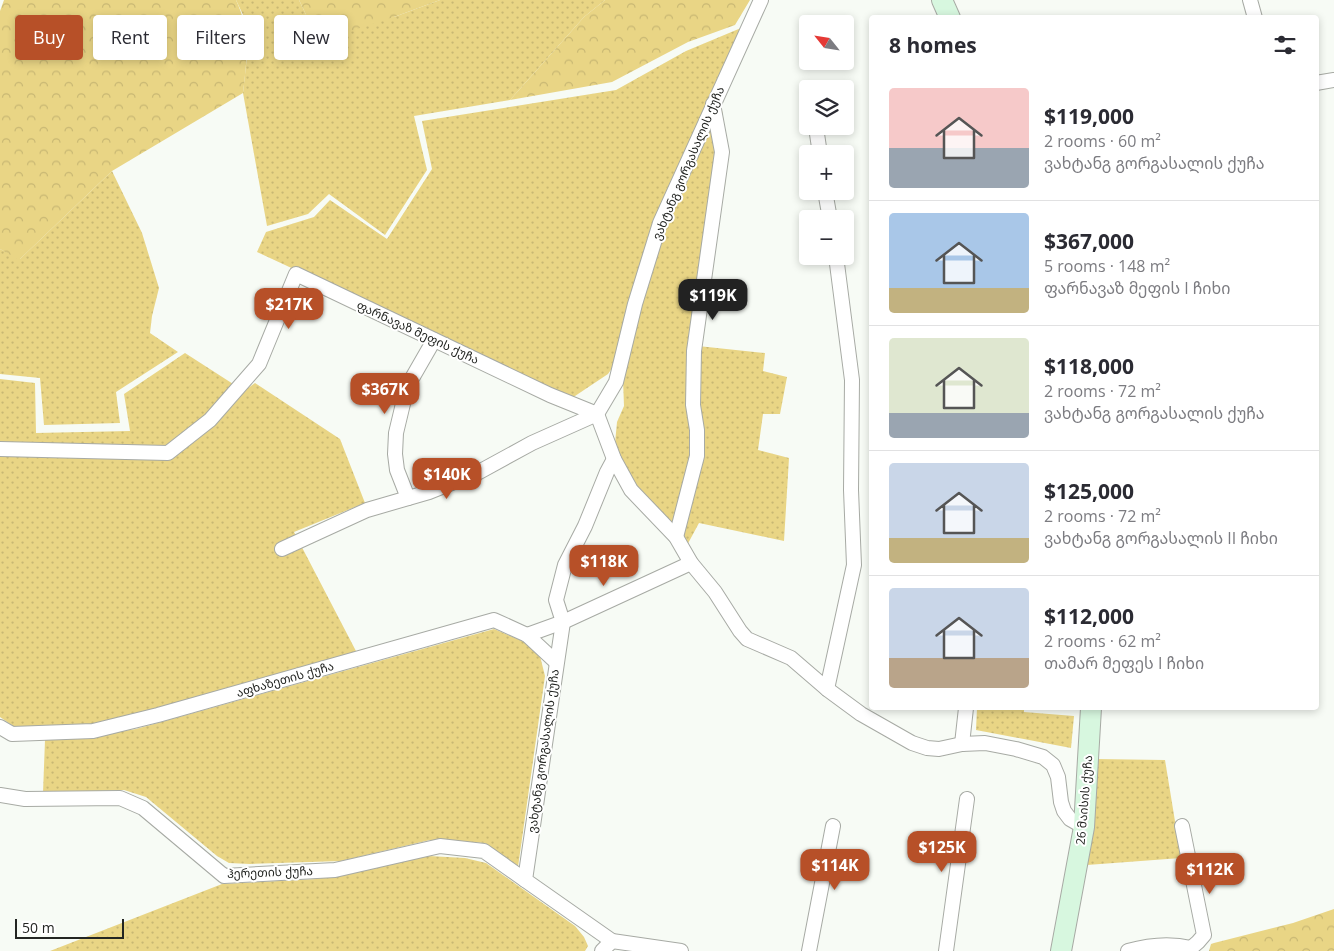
<!DOCTYPE html>
<html lang="en">
<head>
<meta charset="utf-8">
<style>
  body { margin:0; font-family:"Open Sans","Noto Sans Georgian",sans-serif; background:#f7f7f7; color:#2b2b33; height:100vh; display:flex; flex-direction:column; font-size:19px; white-space:nowrap }
  * { box-sizing:border-box; margin:0 }
  p { font-size:16px; color:#7c7c81 }
  .icon { flex:none; width:28px; height:28px; fill:none; stroke:currentColor; stroke-width:2; stroke-linecap:round; stroke-linejoin:round }
  .map { position:relative; flex:1; overflow:hidden }
  .panel { position:absolute; left:869px; top:15px; width:450px; height:695px; display:flex; flex-direction:column; background:#fff; border-radius:5px; box-shadow:0 2px 8px #0003 }
  .panel>* { flex:none }
  .hud { position:absolute; left:15px; top:15px; width:475px; height:45px; display:flex; gap:10px }
  .needle { width:32px; rotate:300deg }
  .tools { position:absolute; left:799px; top:15px; display:grid; gap:10px }
  .tools a { display:grid; place-items:center; width:55px; height:55px; border-radius:5px; background:#fff; box-shadow:0 2px 8px #0003; font-size:25px }
  .scale { position:absolute; left:15px; bottom:12px; width:109px; box-sizing:border-box; padding-left:5px; border:2px solid #232522; border-top:0; font-size:14px; line-height:18px; white-space:nowrap; color:#232522; -webkit-text-stroke:4px #fff; paint-order:stroke }
  .price { position:absolute; translate:-50% -42px; padding:0 11px; border-radius:10px; background:#b75028; color:#fff; font-size:16px; line-height:32px; filter:drop-shadow(0 1px 2px #0008) }
  .price::after { content:''; position:absolute; left:50%; top:30px; width:15px; height:11px; margin-left:-8px; background:inherit; clip-path:polygon(0 0,100% 0,50% 100%) }
  .price.selected { background:#222; color:#fff }
  ul { padding:0; list-style:none }
  li { display:flex; align-items:center; gap:15px; height:125px; padding:0 20px }
  li+li { border-top:1px solid #e1e1e2 }
  li span { display:grid; place-items:center; flex:none; width:140px; height:100px; border-radius:5px; color:#555 }
  li>.icon { margin-inline-start:auto }
  span .icon { width:60px; height:60px; fill:#fffc; stroke-width:1 }
  li b { font-size:21px }
  h2 { display:flex; justify-content:space-between; align-items:center; height:60px; padding:0 20px; font-size:21px }
  .pill { padding:0 18px; border-radius:5px; background:#fff; box-shadow:0 2px 8px #0003; font-size:18px; line-height:45px }
  .pill.selected { background:#b75028; color:#fff }
  .map>svg:first-child { display:block }
</style>
</head>
<body>
<div class="map">
<svg width="1334" height="951" viewBox="0 0 1334 951">
  <defs>
    <pattern id="green-dots" width="8" height="8" patternUnits="userSpaceOnUse" patternTransform="scale(1.25)"><rect width="8" height="8" fill="#e9d585"/><path d="M2 2h.1M6 6h.1" fill="none" stroke="#c8b773" stroke-width="1.8" stroke-linecap="round"/></pattern>
    <pattern id="forest-crowns" width="20" height="18" patternUnits="userSpaceOnUse" patternTransform="scale(1.25)"><rect width="20" height="18" fill="#e9d585"/><path d="M2 6a3 3 0 1 1 6 0M12 15a3 3 0 1 1 6 0" fill="none" stroke="#c8b773"/></pattern>
  </defs>
  <rect width="100%" height="100%" fill="#f7fbf5"/>
  <g fill="url(#green-dots)">
    <polygon points="236,0 299,0 309,21 394,17 440,0 605,0 584,17 510,100 414,116 427,170 385,235 329,194 308,214 267,226 243,93 247,56 244,17"/>
    <polygon points="741,28 753,35 721,104 727,143 725,187 707,243 692,311 698,346 765,353 763,371 787,377 780,414 763,414 758,450 789,458 784,541 699,523 685,549 619,468 614,454 617,422 624,406 623,379 615,364 608,374 572,398 257,252 266,232 314,217 330,200 387,239 432,169 422,121 616,90 686,51"/>
    <polygon points="112,171 142,233 159,288 152,316 150,333 178,352 116,392 120,423 44,425 40,378 0,374 0,249 20,259"/>
    <polygon points="185,353 244,391 255,383 340,439 365,503 294,532 357,653 94,725 16,728 0,717 0,379 35,383 36,433 130,431 124,394"/>
    <polygon points="494,629 527,643 540,656 545,676 518,867 485,843 430,840 341,861 250,864 229,863 217,856 146,797 124,790 43,793 45,740 71,739 136,729"/>
    <polygon points="977,708 1024,708 1024,712 1074,716 1071,748 976,730"/>
    <polygon points="1095,759 1165,760 1181,858 1087,865"/>
    <polygon points="429,856 465,858 486,863 575,926 584,937 588,946 585,951 50,951 222,884 317,879"/>
  </g>
  <g fill="url(#forest-crowns)">
    <path d="M 4,0 L 236,0 C 251,32 247,59 243,93 L 112,171 L 19,260 L 0,249 L 0,11 Z"/>
    <polygon points="299,0 440,0 394,17 332,37 309,21"/>
    <polygon points="605,0 750,0 735,25 688,42 612,82 510,100 584,17"/>
    <polygon points="1334,909 1334,951 1209,951 1211,944 1214,943 1293,923"/>
  </g>
  <g fill="none" stroke-linecap="round" stroke-linejoin="round">
    <defs>
      <g id="street">
        <polyline points="1250,0 1255,18"/>
        <polyline points="1316,83 1334,80"/>
        <polyline points="817,134 820,154"/>
        <polyline points="825,191 830,219"/>
        <polyline points="597,414 614,459 631,490 676,537 691,563 715,592 740,631 747,639 791,658 827,689 861,714 912,743 927,748 939,749 962,744 985,743 1016,749 1043,757 1053,765 1058,777 1061,802 1064,811 1070,819 1084,827"/>
        <polyline points="597,414 616,382 635,304 660,223 761,0"/>
        <polyline points="0,449 168,453 210,420 259,364 296,274 550,395 597,414"/>
        <polyline points="614,459 607,472 585,526 565,565 556,600 563,622 525,880 612,941 681,951"/>
        <polyline points="408,498 397,470 395,454 396,433 407,387 434,340"/>
        <polyline points="676,537 697,456 697,430 693,405 694,351 722,152 713,104"/>
        <polyline points="282,549 367,510 429,492 479,472 532,443 597,414"/>
        <polyline points="527,635 563,622 691,563"/>
        <polyline points="827,689 854,565 851,490 852,380 836,256"/>
        <polyline points="0,727 12,734 93,731 158,715 494,620 527,635 556,662"/>
        <polyline points="962,744 966,708"/>
        <polyline points="0,795 25,799 120,798 143,808 224,876 335,870 440,846 484,851 525,880"/>
        <polyline points="1182,826 1204,935 1198,942 1191,948"/>
        <polyline points="602,951 612,941"/>
        <polyline points="809,951 833,826"/>
        <polyline points="946,951 967,799"/>
        <path d="M 1128,951 C 1149,945 1170,943 1191,948"/>
      </g>
      <g id="secondary">
        <polyline points="942,0 950,18"/>
        <polyline points="1061,951 1084,827 1091,708"/>
      </g>
    </defs>
    <use href="#street" stroke="#a7aaa4" stroke-width="16"/>
    <use href="#secondary" stroke="#a7aaa4" stroke-width="22"/>
    <use href="#street" stroke="#fff" stroke-width="14"/>
    <use href="#secondary" stroke="#d7f7df" stroke-width="20"/>
  </g>
  <g text-anchor="middle" dominant-baseline="central" stroke-width="4" stroke-linejoin="round" paint-order="stroke">
    <g font-size="12" fill="#232522" stroke="#fff">
      <text transform="translate(688 163) rotate(-67)">ვახტანგ გორგასალის ქუჩა</text>
      <text transform="translate(418 332) rotate(25)">ფარნავაზ მეფის ქუჩა</text>
      <text transform="translate(285 679) rotate(-16)">აფხაზეთის ქუჩა</text>
      <text transform="translate(543 751) rotate(-82)">ვახტანგ გორგასალის ქუჩა</text>
      <text transform="translate(1084 800) rotate(-85)">26 მაისის ქუჩა</text>
      <text transform="translate(270 872) rotate(-2)">ჰერეთის ქუჩა</text>
    </g>
  </g>
</svg>
<div class="tools">
<a><svg class="needle" viewBox="-14 -14 28 28"><path d="M0-13l5 13h-10z" fill="#e53935"/><path d="M0 13l5-13h-10z" fill="#7c7c81"/></svg></a>
<a><svg class="icon" aria-label="layers" viewBox="0 0 24 24"><path d="M12 4l9 5-9 5-9-5zM3 14l9 5 9-5"/></svg></a>
<a>+</a>
<a>−</a>
</div>
<div class="scale">50 m</div>
<b class="price selected" style="left:713px;top:321px">$119K</b>
<b class="price" style="left:289px;top:330px">$217K</b>
<b class="price" style="left:385px;top:415px">$367K</b>
<b class="price" style="left:447px;top:500px">$140K</b>
<b class="price" style="left:604px;top:587px">$118K</b>
<b class="price" style="left:942px;top:873px">$125K</b>
<b class="price" style="left:835px;top:891px">$114K</b>
<b class="price" style="left:1210px;top:895px">$112K</b>
<div class="hud">
<a class="pill selected">Buy</a>
<a class="pill">Rent</a>
<a class="pill">Filters</a>
<a class="pill">New</a>
</div>
<section class="panel">
<h2>8 homes<svg class="icon" aria-label="filters" viewBox="0 0 24 24"><path d="M4 7h16M4 17h16"/><circle cx="9" cy="7" r="2"/><circle cx="15" cy="17" r="2"/></svg></h2>
<ul>
<li><span style="background:linear-gradient(#f6c9c9 60%,#9aa5b1 0)"><svg class="icon" aria-label="home" viewBox="0 0 24 24"><path d="M3 11l9-7 9 7M6 9v11h12V9"/></svg></span><div><b>$119,000</b><p>2 rooms · 60 m²</p><p>ვახტანგ გორგასალის ქუჩა</p></div></li>
<li><span style="background:linear-gradient(#a9c7e8 75%,#c2b280 0)"><svg class="icon" aria-label="home" viewBox="0 0 24 24"><path d="M3 11l9-7 9 7M6 9v11h12V9"/></svg></span><div><b>$367,000</b><p>5 rooms · 148 m²</p><p>ფარნავაზ მეფის I ჩიხი</p></div></li>
<li><span style="background:linear-gradient(#dfe7d0 75%,#9aa5b1 0)"><svg class="icon" aria-label="home" viewBox="0 0 24 24"><path d="M3 11l9-7 9 7M6 9v11h12V9"/></svg></span><div><b>$118,000</b><p>2 rooms · 72 m²</p><p>ვახტანგ გორგასალის ქუჩა</p></div></li>
<li><span style="background:linear-gradient(#c9d6e8 75%,#c2b280 0)"><svg class="icon" aria-label="home" viewBox="0 0 24 24"><path d="M3 11l9-7 9 7M6 9v11h12V9"/></svg></span><div><b>$125,000</b><p>2 rooms · 72 m²</p><p>ვახტანგ გორგასალის II ჩიხი</p></div></li>
<li><span style="background:linear-gradient(#c9d6e8 70%,#b9a48a 0)"><svg class="icon" aria-label="home" viewBox="0 0 24 24"><path d="M3 11l9-7 9 7M6 9v11h12V9"/></svg></span><div><b>$112,000</b><p>2 rooms · 62 m²</p><p>თამარ მეფეს I ჩიხი</p></div></li>
</ul>
</section>
</div>
</body>
</html>
